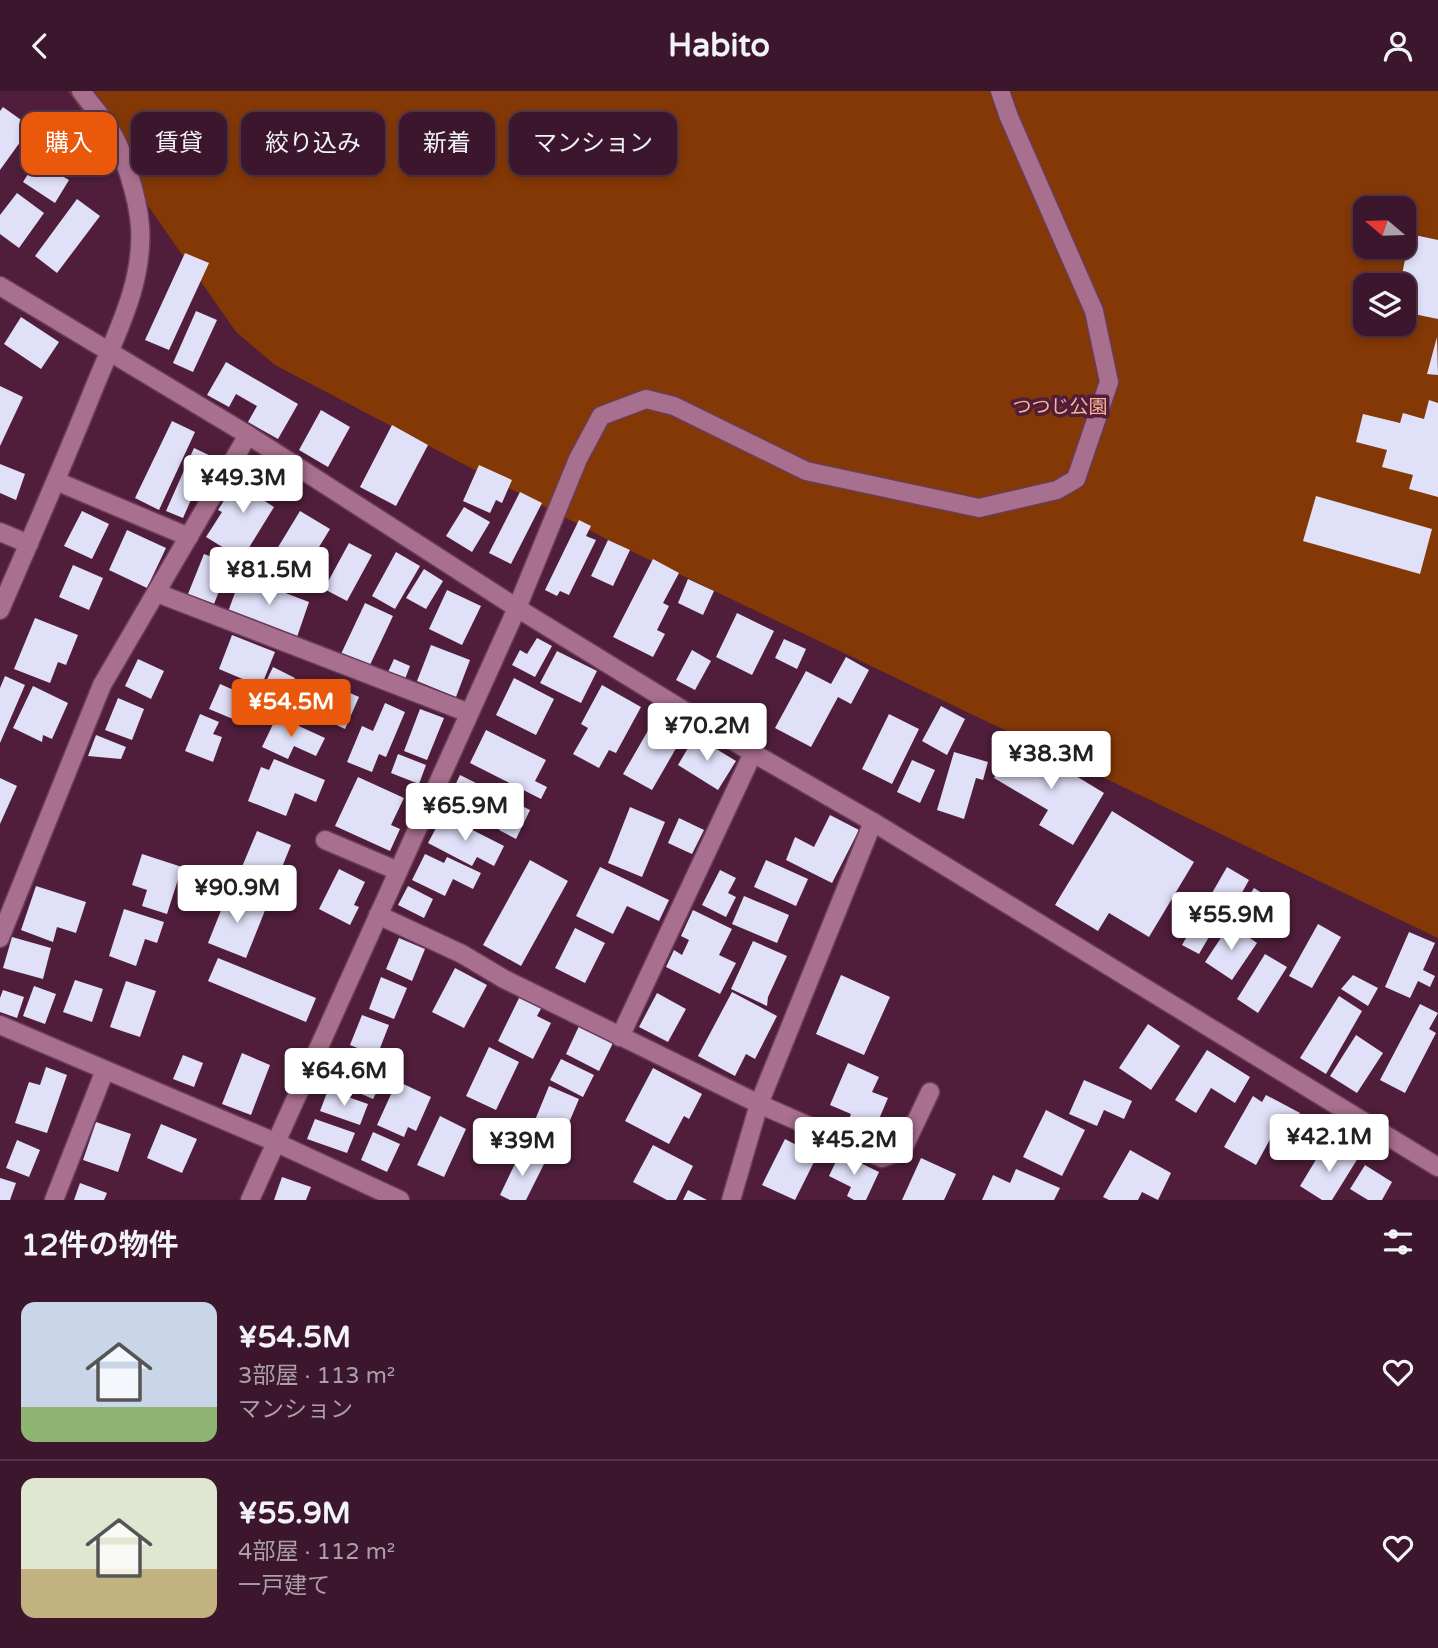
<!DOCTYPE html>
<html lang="ja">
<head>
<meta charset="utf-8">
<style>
  body { margin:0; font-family:"Varela Round","Noto Sans JP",sans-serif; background:#472338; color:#f1f3f6; height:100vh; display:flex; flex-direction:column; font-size:26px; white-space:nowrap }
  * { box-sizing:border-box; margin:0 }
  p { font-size:23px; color:#ac9fa9 }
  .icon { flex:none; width:38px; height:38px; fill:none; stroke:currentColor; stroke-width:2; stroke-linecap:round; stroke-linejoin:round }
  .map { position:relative; height:1109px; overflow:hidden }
  .details { display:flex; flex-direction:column; background:#3c162c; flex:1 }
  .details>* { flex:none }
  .banner { position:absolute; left:21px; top:21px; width:700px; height:63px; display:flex; gap:14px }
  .needle { width:46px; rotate:289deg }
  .controls { position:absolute; left:1353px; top:105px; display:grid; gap:14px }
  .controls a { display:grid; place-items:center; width:63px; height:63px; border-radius:14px; background:#3c162c; box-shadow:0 4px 10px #0003,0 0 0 2px #553548; font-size:35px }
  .price { position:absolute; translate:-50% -60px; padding:0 16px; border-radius:7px; background:#fff; color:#222; font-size:23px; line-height:46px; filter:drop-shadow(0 2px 4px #0008) }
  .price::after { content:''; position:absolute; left:50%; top:42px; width:21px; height:16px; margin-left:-10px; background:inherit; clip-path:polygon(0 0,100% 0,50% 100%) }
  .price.selected { background:#ea580c; color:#fff }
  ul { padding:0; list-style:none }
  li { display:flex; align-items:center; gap:21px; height:175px; padding:0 21px }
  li+li { border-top:2px solid #553548 }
  li span { display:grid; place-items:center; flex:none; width:196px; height:140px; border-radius:14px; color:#555 }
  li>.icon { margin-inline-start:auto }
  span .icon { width:84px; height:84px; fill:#fffc; stroke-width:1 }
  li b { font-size:30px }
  h2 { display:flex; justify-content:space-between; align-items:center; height:84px; padding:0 21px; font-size:30px }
  .pill { padding:0 24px; border-radius:14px; background:#3c162c; box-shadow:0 4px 10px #0003,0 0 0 2px #553548; font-size:24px; line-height:63px }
  .pill.selected { background:#ea580c; color:#fff }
  header { display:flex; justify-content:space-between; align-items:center; height:91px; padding:0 21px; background:#3c162c; font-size:32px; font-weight:700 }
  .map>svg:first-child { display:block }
</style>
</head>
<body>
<header><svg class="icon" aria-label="back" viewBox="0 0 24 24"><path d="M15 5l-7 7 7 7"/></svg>Habito<svg class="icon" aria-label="person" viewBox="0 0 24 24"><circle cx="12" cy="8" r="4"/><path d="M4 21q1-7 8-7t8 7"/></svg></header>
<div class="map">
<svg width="1438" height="1109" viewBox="0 0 1438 1109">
  <rect width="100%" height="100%" fill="#501e3b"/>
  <path fill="#833805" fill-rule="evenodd" d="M 68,0 L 1438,0 L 1438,847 L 608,449 L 275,274 L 236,241 ZM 1365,117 L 1404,117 L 1404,156 L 1365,156 ZM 1365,194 L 1404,194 L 1404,233 L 1365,233 Z"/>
  <g fill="#e0e0f9">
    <polygon points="3,16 31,36 0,79 0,20"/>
    <polygon points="46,55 65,67 55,81 69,89 55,112 23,91"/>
    <polygon points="17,102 44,122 19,157 0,143 0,124"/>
    <polygon points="77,108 100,125 57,182 35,165"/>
    <polygon points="1410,143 1438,149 1438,228 1404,221 1404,194 1400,194"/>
    <polygon points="185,162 209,172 169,259 145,249"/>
    <polygon points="196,220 217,229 193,281 173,272"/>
    <polygon points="21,226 59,251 41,278 4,253"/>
    <polygon points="1437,246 1438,284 1427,283"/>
    <polygon points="226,271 298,313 278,348 248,331 257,315 236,303 229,316 207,304"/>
    <polygon points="0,295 23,306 0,355"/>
    <polygon points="1429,309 1438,312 1438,406 1409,398 1413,384 1382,376 1387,359 1356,351 1363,323 1400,332 1403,322 1424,328"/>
    <polygon points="321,319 350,336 328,376 299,359"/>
    <polygon points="172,330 195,341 159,419 135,407"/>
    <polygon points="392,334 428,354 396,415 360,396"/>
    <polygon points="194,357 217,368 203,398 197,395 183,427 166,420"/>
    <polygon points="0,373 25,383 16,409 0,402"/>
    <polygon points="479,374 512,389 502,412 496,409 490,422 463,410"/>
    <polygon points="252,377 274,391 263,409 274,416 242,468 206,446 222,421 218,419 235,392 241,396"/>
    <polygon points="520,401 542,412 511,473 489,462"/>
    <polygon points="1316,405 1432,438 1420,483 1303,450"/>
    <polygon points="464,416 490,431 472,461 446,445"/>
    <polygon points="82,420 109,433 92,468 64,455"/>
    <polygon points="300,420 330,438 296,494 266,476"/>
    <polygon points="579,429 591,435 586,445 596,449 569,504 560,500 557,505 545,499"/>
    <polygon points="127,439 166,457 147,497 109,479"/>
    <polygon points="608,449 630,459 613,495 591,485"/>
    <polygon points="349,452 372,464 347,510 324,498"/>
    <polygon points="396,461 420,475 395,518 372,505"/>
    <polygon points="204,463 230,473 214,513 188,503"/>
    <polygon points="653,468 679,482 663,512 669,515 657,539 665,543 653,566 613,546"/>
    <polygon points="73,474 103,487 89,519 59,506"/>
    <polygon points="424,478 443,490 426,518 406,507"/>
    <polygon points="241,485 309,511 297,546 228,521"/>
    <polygon points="688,488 714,500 703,524 678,512"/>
    <polygon points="447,499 481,515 462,554 429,538"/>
    <polygon points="365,512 393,525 369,576 341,563"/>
    <polygon points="737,522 774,540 752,584 716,566"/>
    <polygon points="35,527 78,544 66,574 58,571 50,592 14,578"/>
    <polygon points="232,544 275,561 261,596 219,578"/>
    <polygon points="537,547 552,555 535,586 512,574 520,559 527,563"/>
    <polygon points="784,548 806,558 797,578 775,567"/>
    <polygon points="431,554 470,569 456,606 417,590"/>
    <polygon points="692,559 711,570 695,599 676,589"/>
    <polygon points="557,560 597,580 581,612 540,592"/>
    <polygon points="846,566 869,579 851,613 838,606 811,656 775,637 806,580 831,593"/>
    <polygon points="138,568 164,580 151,608 125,595"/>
    <polygon points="394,568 410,575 405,588 388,581"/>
    <polygon points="273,576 295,587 281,616 259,605"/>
    <polygon points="5,585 25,594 0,652 0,597"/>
    <polygon points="514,587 554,608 536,644 496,624"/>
    <polygon points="321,589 359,606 345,638 307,620"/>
    <polygon points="220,593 243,603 233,628 209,618"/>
    <polygon points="602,594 641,616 616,662 609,659 599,677 573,663 588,637 581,633"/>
    <polygon points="33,595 68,612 52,648 43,644 42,651 13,637"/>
    <polygon points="118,607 144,618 132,649 105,639"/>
    <polygon points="385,612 405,621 386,666 379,663 372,681 347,671 362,635 373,640"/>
    <polygon points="941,615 965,628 947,664 922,650"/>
    <polygon points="420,618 444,627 427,669 404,660"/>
    <polygon points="200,623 219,631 213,643 222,646 213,671 185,660"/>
    <polygon points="889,623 919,638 892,693 862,678"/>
    <polygon points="657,624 686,640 652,699 623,683"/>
    <polygon points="277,625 325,647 316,665 294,655 288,668 262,656"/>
    <polygon points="486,639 546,669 535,690 547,696 541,708 470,672"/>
    <polygon points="96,644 126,656 121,668 88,665"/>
    <polygon points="695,645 736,670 718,699 678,674"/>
    <polygon points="1017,649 1104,702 1073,754 1039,734 1048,719 994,687"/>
    <polygon points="954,661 988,671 983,689 976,687 964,728 937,719"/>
    <polygon points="398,663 426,674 419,693 391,682"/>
    <polygon points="274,668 325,689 316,711 295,702 286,725 248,710 261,676 269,679"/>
    <polygon points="912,669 935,679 920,712 897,701"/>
    <polygon points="460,684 530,719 516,748 499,739 504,728 478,715 473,726 446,713"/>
    <polygon points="358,686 404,707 391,734 400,738 390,760 335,735"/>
    <polygon points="0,687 17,695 0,733"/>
    <polygon points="630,716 665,731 642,786 608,772"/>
    <polygon points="1112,720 1194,771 1149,846 1109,822 1098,840 1055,814"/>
    <polygon points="443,724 504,755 494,775 477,766 472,775 428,752"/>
    <polygon points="830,724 859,739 832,792 786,769 795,746 814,756"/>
    <polygon points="679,727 704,739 692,763 668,752"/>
    <polygon points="257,740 291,754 267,813 233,797"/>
    <polygon points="142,763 182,776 167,823 142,815 147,799 132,794"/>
    <polygon points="425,763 444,772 447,766 481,782 473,798 453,788 445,805 412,789"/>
    <polygon points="530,769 568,790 521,875 483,854"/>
    <polygon points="766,769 808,788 796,815 754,796"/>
    <polygon points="600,776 669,809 659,830 627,815 613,843 576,825"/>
    <polygon points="1227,776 1249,789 1226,830 1220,827 1199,863 1182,854"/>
    <polygon points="339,778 365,791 354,814 359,816 350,834 319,818"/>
    <polygon points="720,779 736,787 728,802 736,806 726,826 702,814"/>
    <polygon points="36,795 86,811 76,842 57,836 53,851 21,839"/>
    <polygon points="408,795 433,808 424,827 398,814"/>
    <polygon points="1254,797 1278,812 1260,840 1236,826"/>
    <polygon points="228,802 266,817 246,867 208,852"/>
    <polygon points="744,805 789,824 777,852 732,833"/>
    <polygon points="124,818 164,831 157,852 145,848 136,875 109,865"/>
    <polygon points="693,819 732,838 719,864 736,872 720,903 666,876 674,859 682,864 689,849 681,845"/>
    <polygon points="1230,833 1257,852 1232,889 1205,871"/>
    <polygon points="1318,833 1341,846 1312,897 1289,885"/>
    <polygon points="575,837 605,852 585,892 555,877"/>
    <polygon points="1409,841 1435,852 1423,879 1435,885 1430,896 1418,890 1410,907 1385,896"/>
    <polygon points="12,846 51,857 43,888 3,877"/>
    <polygon points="399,847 425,858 412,890 386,878"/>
    <polygon points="753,850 787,865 768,906 767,915 731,898"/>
    <polygon points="1265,863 1287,876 1258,922 1237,908"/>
    <polygon points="218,867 316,907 306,931 208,890"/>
    <polygon points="455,877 487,894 464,937 432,921"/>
    <polygon points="841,884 890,906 864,964 816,943"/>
    <polygon points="1353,884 1378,897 1368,915 1341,898"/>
    <polygon points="381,886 407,897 394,928 369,918"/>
    <polygon points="75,889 103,898 92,931 63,921"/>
    <polygon points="126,890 156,900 140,946 110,936"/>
    <polygon points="34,895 56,903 45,933 23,925"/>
    <polygon points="3,899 24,906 17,927 0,921 0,907"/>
    <polygon points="732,901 777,925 755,968 746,963 735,985 698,965"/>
    <polygon points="657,902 686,918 668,951 639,936"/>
    <polygon points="521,903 543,914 537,925 551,932 533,968 498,950"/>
    <polygon points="1339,905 1362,920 1326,983 1300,967"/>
    <polygon points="1420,913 1438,922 1429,938 1436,942 1405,1002 1380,989"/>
    <polygon points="362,924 389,934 377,965 350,954"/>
    <polygon points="1148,933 1180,955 1151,999 1119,977"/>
    <polygon points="579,935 613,952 599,980 566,963"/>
    <polygon points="1356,944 1383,962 1357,1002 1330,985"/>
    <polygon points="489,956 519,971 496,1019 466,1005"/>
    <polygon points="1207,959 1250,986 1235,1012 1211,997 1196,1022 1175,1009"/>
    <polygon points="350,961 374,972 365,993 378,998 373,1008 336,992"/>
    <polygon points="242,962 270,974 251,1024 222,1013"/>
    <polygon points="183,964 203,972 194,996 173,988"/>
    <polygon points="561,968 594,984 583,1006 550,989"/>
    <polygon points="848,972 879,986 872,1001 888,1007 870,1049 845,1038 851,1023 830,1014"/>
    <polygon points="46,976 67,984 47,1042 15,1032 29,991 40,994"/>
    <polygon points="653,977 702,1003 689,1028 684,1025 669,1053 625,1030"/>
    <polygon points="1084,989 1132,1010 1124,1028 1104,1019 1097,1035 1069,1023"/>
    <polygon points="397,990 431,1006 416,1040 408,1036 404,1046 377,1034"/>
    <polygon points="549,995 579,1008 560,1053 552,1050 545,1065 532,1059 533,1054 526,1051"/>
    <polygon points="328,999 368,1013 360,1034 320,1020"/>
    <polygon points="1266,1004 1300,1022 1286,1047 1274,1041 1256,1074 1224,1056 1253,1005 1262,1011"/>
    <polygon points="1046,1019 1085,1039 1062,1085 1023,1066"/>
    <polygon points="440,1025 466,1038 444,1086 417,1074"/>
    <polygon points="1321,1026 1341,1037 1331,1056 1311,1045"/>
    <polygon points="315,1028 355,1042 347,1062 307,1048"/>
    <polygon points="96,1031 131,1043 118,1081 83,1069"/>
    <polygon points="161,1033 197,1048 182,1082 147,1067"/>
    <polygon points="373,1041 400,1053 387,1081 361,1069"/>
    <polygon points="785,1048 817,1065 795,1109 762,1094"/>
    <polygon points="17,1049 40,1059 29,1086 6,1077"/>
    <polygon points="653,1054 693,1075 676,1109 667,1109 633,1091"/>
    <polygon points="1323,1057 1337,1066 1342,1057 1358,1067 1332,1109 1322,1109 1300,1095"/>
    <polygon points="1130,1059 1171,1082 1158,1109 1142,1101 1138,1109 1109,1109 1103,1106"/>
    <polygon points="521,1060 545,1071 526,1109 510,1109 500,1104"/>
    <polygon points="840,1062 879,1081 866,1109 854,1109 847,1105 851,1096 829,1085"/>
    <polygon points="921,1067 956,1083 944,1109 902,1109"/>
    <polygon points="1365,1074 1392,1091 1382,1109 1368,1109 1350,1098"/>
    <polygon points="1016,1078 1060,1097 1054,1109 982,1109 993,1084 1010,1092"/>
    <polygon points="282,1086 311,1096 306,1109 274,1109"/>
    <polygon points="0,1087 16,1092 10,1109 0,1109"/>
    <polygon points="80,1092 107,1102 104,1109 74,1109"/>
    <polygon points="688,1099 707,1109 683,1109"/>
  </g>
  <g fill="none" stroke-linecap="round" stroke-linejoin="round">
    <defs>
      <g id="minor">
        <polyline points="0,195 248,344 517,517 753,662 873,731 1438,1076"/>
        <polyline points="56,390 189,446"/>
        <polyline points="0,441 29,453"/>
        <polyline points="157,502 469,622"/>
        <path d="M 0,519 C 32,445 64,372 94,297 C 115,245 144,193 140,135 C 138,107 123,57 107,34 C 99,22 89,11 81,0"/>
        <polyline points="325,749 398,780"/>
        <polyline points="378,824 462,863 504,888 759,1013 882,1067 902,1060 930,1001"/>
        <polyline points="0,847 102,594 248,344"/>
        <polyline points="0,934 275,1051 400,1109"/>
        <polyline points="620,946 753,662"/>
        <polyline points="54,1109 105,979"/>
        <polyline points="250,1109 517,517 578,368 601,325 646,308 674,315 806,380 979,417 1057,399 1076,388 1109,291 1094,220 1009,26 1000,0"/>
        <polyline points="731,1109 759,1013 873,731"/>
      </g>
    </defs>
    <use href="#minor" stroke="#693d58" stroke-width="21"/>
    <use href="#minor" stroke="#a96f8e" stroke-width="18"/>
  </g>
  <g text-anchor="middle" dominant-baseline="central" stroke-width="7" stroke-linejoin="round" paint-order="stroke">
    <g font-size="19" fill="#feb592" stroke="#501e3b">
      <text x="1060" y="316">つつじ公園</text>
    </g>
  </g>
</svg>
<div class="controls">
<a><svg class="needle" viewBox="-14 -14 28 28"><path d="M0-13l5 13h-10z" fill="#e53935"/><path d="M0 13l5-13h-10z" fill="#ac9fa9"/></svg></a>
<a><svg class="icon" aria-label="layers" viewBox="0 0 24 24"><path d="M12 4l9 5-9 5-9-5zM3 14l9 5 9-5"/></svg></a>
</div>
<b class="price" style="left:243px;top:424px">¥49.3M</b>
<b class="price" style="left:269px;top:516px">¥81.5M</b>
<b class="price selected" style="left:291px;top:648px">¥54.5M</b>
<b class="price" style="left:707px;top:672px">¥70.2M</b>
<b class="price" style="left:1051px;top:700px">¥38.3M</b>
<b class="price" style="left:465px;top:752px">¥65.9M</b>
<b class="price" style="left:237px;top:834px">¥90.9M</b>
<b class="price" style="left:1231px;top:861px">¥55.9M</b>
<b class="price" style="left:344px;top:1017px">¥64.6M</b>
<b class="price" style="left:1329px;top:1083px">¥42.1M</b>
<b class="price" style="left:854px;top:1086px">¥45.2M</b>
<b class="price" style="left:522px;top:1087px">¥39M</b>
<div class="banner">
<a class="pill selected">購入</a>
<a class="pill">賃貸</a>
<a class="pill">絞り込み</a>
<a class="pill">新着</a>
<a class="pill">マンション</a>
</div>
</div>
<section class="details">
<h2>12件の物件<svg class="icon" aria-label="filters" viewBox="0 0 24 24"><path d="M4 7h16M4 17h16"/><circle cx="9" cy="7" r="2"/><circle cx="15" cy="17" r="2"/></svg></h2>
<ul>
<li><span style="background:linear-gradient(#c9d6e8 75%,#8fb573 0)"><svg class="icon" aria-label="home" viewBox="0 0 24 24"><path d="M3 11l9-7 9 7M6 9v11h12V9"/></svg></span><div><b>¥54.5M</b><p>3部屋 · 113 m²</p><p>マンション</p></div><svg class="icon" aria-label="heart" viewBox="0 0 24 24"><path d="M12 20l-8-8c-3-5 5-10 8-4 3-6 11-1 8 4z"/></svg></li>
<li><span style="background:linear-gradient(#dfe7d0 65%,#c2b280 0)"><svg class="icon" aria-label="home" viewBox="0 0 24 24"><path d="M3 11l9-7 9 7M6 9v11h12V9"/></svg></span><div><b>¥55.9M</b><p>4部屋 · 112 m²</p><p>一戸建て</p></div><svg class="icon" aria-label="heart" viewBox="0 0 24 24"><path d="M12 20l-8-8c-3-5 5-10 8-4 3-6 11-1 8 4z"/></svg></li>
</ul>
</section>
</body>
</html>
